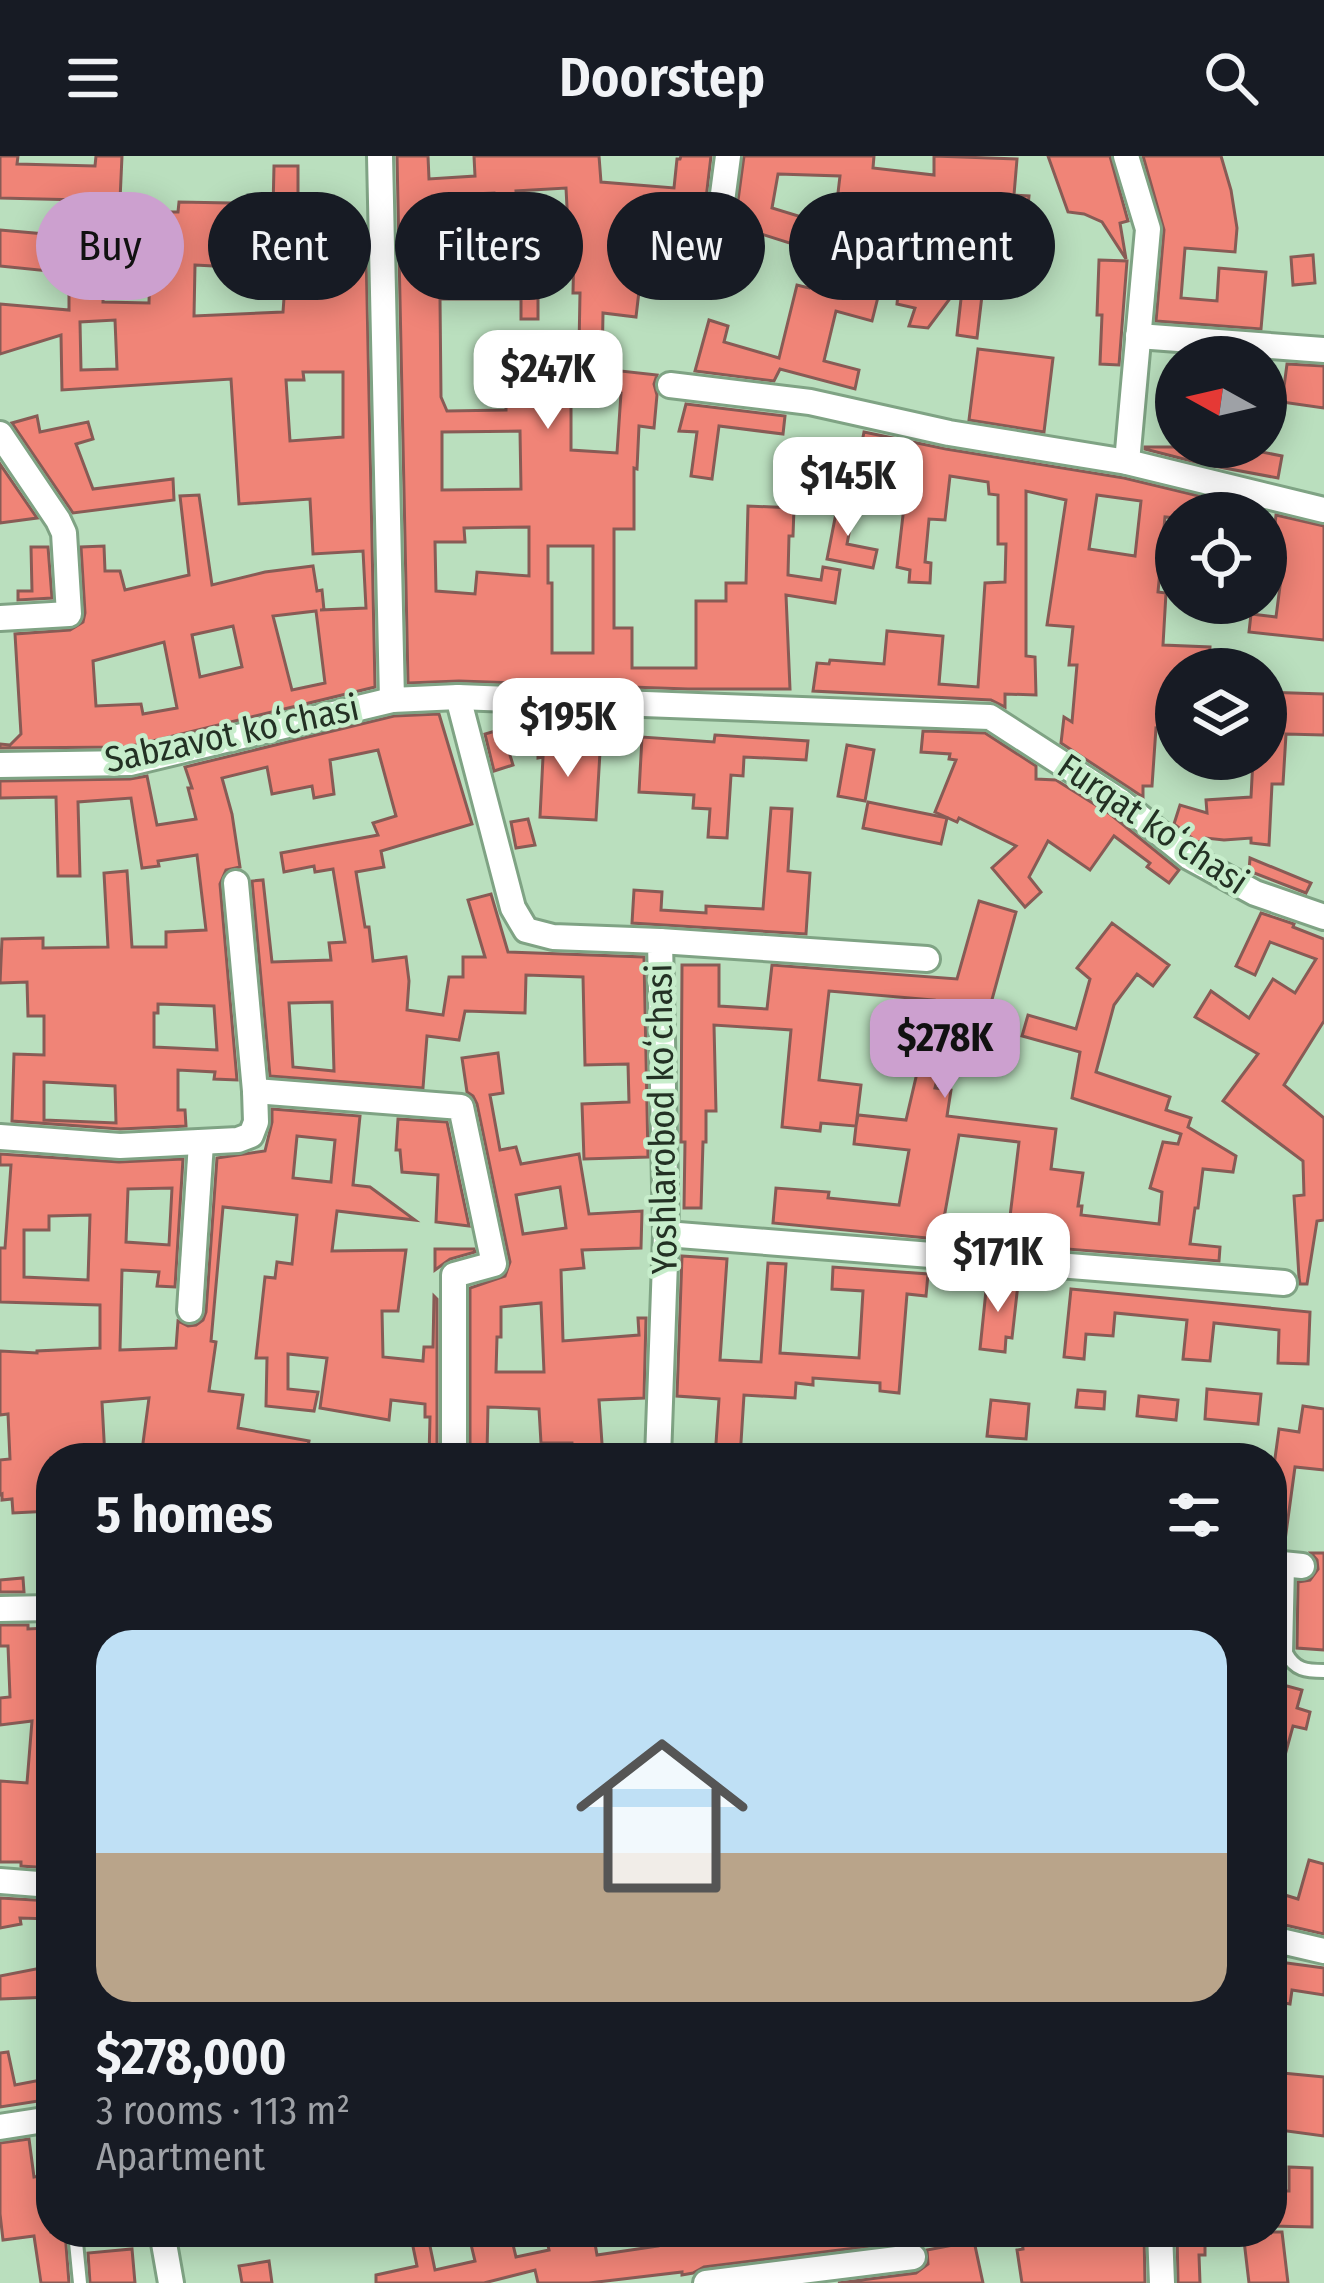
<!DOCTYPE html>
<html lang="en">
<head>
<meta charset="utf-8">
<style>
  body { margin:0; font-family:"Fira Sans Condensed",sans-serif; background:#242831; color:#f1f3f6; height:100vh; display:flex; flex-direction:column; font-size:45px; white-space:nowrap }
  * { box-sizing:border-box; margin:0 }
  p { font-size:39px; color:#9ea1a6 }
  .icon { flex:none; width:66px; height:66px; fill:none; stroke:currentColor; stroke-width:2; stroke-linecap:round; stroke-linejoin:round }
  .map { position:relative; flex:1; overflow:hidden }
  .sheet { position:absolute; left:36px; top:1287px; width:1251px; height:804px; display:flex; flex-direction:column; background:#171b24; border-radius:48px; box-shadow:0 6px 30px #0003 }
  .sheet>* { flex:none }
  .banner { position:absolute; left:36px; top:36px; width:1254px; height:108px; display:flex; gap:24px }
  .needle { width:78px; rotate:278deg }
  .tools { position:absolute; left:1155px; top:180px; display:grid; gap:24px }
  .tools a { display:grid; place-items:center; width:132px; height:132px; border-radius:50%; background:#171b24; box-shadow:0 6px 30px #0003; font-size:60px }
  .price { position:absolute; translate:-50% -102px; padding:0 27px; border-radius:24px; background:#fff; color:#222; font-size:39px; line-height:78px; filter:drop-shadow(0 3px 6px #0008) }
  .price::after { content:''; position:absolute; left:50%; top:72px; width:36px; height:27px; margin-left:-18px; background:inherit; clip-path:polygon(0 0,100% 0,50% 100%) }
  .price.current { background:#cca0cf; color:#111 }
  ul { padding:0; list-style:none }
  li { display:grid; align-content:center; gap:24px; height:636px; padding:0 60px }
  li span { display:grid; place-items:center; height:372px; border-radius:36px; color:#555 }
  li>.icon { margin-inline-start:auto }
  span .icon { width:216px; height:216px; fill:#fffc; stroke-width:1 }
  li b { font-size:51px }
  h2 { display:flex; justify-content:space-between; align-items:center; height:144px; padding:0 60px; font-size:51px }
  .chip { padding:0 42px; border-radius:54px; background:#171b24; box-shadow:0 6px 30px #0003; font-size:42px; line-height:108px }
  .chip.current { background:#cca0cf; color:#111 }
  header { display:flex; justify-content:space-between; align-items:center; height:156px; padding:0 60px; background:#171b24; font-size:54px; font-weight:600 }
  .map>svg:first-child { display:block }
</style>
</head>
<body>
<header><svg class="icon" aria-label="menu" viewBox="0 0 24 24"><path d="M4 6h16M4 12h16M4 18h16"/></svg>Doorstep<svg class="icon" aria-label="search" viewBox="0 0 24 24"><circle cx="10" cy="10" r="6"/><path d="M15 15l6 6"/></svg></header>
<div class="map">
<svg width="1324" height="2127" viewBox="0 0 1324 2127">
  <rect width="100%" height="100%" fill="#badfbe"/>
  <g fill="#f08477" stroke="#885b55" stroke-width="3" fill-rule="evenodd">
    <path d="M 0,0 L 18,0 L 17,8 L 95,10 L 96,0 L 122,0 L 119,66 L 167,67 L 167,56 L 178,56 L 179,46 L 230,47 L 228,93 L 272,96 L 274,10 L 298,10 L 298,67 L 313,68 L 311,100 L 356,103 L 356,94 L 366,94 L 375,531 L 128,591 L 0,592 L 0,588 L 10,589 L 21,578 L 15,478 L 70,474 L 83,466 L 85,457 L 81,391 L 104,390 L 105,415 L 120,415 L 125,434 L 189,419 L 180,340 L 199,339 L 212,429 L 265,416 L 313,410 L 317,435 L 322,434 L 324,454 L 320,454 L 366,452 L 363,395 L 313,398 L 310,343 L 239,348 L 231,223 L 62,234 L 61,179 L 0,198 L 0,148 L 69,154 L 69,117 L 0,110 L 0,74 L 80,81 L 81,44 L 0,42 ZM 104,96 L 150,98 L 149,147 L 103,146 ZM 195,109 L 286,114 L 283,156 L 194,160 ZM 115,164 L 117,213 L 81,214 L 80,166 ZM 303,216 L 343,216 L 343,281 L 290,285 L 286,224 L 304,224 ZM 316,455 L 325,527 L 292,534 L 273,460 ZM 233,470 L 242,511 L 200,521 L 192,479 ZM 164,486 L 177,552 L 143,558 L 141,548 L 96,550 L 93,505 Z"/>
    <path d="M 397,0 L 428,0 L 429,23 L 475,20 L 474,0 L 599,0 L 601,26 L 674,32 L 677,3 L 680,3 L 681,0 L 711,0 L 700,94 L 688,93 L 687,106 L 643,101 L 636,161 L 603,157 L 602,213 L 657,219 L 654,228 L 657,239 L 654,272 L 639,270 L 637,313 L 634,312 L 634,373 L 614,373 L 614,472 L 632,472 L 632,512 L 696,512 L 696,445 L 726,445 L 726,427 L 746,427 L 748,350 L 794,352 L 793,380 L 789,380 L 788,419 L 821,424 L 823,411 L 840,414 L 835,447 L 786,439 L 790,533 L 688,533 L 459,525 L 408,527 ZM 566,32 L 569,90 L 574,90 L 573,137 L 580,137 L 579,191 L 538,188 L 537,234 L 506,234 L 506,254 L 447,255 L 441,241 L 440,143 L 521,143 L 521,163 L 538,163 L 538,120 L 435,121 L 432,61 L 451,60 L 450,39 L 494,37 L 496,68 L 518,66 L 516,35 ZM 571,231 L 621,237 L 617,297 L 571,294 ZM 520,275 L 521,333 L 442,334 L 442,276 ZM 529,371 L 529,420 L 477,416 L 475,438 L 436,435 L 435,386 L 465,386 L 464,372 ZM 548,390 L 593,390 L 593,497 L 552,497 L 552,427 L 548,427 Z"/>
    <path d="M 744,0 L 874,0 L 873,12 L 934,19 L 934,0 L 1017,3 L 1014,39 L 1029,40 L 1024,91 L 1048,94 L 1047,111 L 1013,107 L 1012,117 L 985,114 L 977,182 L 957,179 L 963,125 L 928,172 L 909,170 L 915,152 L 897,148 L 905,66 L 867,61 L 864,87 L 845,85 L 839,128 L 880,133 L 872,165 L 836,155 L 824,205 L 859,214 L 855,233 L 780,213 L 774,225 L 695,215 L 709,164 L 728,170 L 724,186 L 779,202 L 797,129 L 809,132 L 815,95 L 758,77 L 756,85 L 747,83 L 743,99 L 731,96 ZM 778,18 L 840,20 L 834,71 L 772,52 ZM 965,40 L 1002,43 L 997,86 L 962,82 Z"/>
    <polygon points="1048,0 1110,0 1128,65 1120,67 1126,103 1102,66 1084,58 1068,56"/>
    <polygon points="1143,0 1221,0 1231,34 1237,72 1235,96 1185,92 1181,142 1217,145 1219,112 1266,116 1261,173 1156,165 1164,74"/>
    <polygon points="1313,99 1315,127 1293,129 1291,101"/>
    <polygon points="1099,104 1127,105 1119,209 1100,208 1102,159 1097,159"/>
    <polygon points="978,193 1053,202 1044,276 969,264"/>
    <polygon points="1287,208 1324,210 1324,252 1282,246"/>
    <polygon points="686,248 785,260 783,278 719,270 712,323 691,320 697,276 679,275"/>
    <polygon points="37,260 40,276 88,266 93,283 76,288 93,333 173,323 174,344 73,357 12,267"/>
    <path d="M 864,276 L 946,293 L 1124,322 L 1199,340 L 1196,357 L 1176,357 L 1176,362 L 1165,361 L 1158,436 L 1166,437 L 1163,489 L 1210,491 L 1209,510 L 1204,510 L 1204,513 L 1176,513 L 1176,576 L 1156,572 L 1152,630 L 1143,630 L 1143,641 L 1061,587 L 1064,561 L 1072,566 L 1077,509 L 1069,509 L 1073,471 L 1047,469 L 1066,344 L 1026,335 L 1026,500 L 1035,501 L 1036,539 L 1005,538 L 1005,551 L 991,544 L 813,535 L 817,507 L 829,508 L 830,504 L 884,508 L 887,475 L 943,480 L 939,528 L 978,531 L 985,427 L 1005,426 L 1006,388 L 998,388 L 998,339 L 989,338 L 988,326 L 950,320 L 945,364 L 929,363 L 925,406 L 931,407 L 930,427 L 909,426 L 910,414 L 897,411 L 908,316 L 858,306 ZM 1097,339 L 1141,345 L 1135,400 L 1089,393 Z"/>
    <polygon points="1145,291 1236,291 1282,300 1278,322 1203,308 1145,293"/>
    <polygon points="0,308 37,362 0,367"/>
    <polygon points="839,342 855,346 847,388 877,394 873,412 827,403"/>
    <polygon points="1276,359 1324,370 1324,484 1249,476 1251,458 1276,461 1283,407 1271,405"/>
    <polygon points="31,391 48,391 52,442 18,444 18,435 32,435"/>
    <polygon points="1266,536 1324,538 1324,579 1286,578 1283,628 1272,628 1269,689 1251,687 1251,682 1224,684 1206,682 1205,685 1197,686 1174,668 1180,649 1207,657 1206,644 1251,641 1253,603 1266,603"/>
    <path d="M 439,558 L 472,668 L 381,695 L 384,711 L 356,716 L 365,771 L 369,771 L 373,805 L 406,801 L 409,825 L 407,854 L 443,859 L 449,821 L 463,821 L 463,801 L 485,801 L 468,744 L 491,738 L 508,796 L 644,801 L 648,1001 L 584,1003 L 582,948 L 629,946 L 628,908 L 585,909 L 583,821 L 526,819 L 525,857 L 465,855 L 459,884 L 427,880 L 423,932 L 270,920 L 252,725 L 263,724 L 272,806 L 331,804 L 329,787 L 345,786 L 333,713 L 315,716 L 314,710 L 284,716 L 281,697 L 378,679 L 373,667 L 396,660 L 378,594 L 330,604 L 334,638 L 314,642 L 312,630 L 272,638 L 267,611 L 222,622 L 232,658 L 240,711 L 226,714 L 220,728 L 237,924 L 214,923 L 215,916 L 178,914 L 178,954 L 185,954 L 186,970 L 120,973 L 12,965 L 14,898 L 44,899 L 44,860 L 28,860 L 27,826 L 0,827 L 2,783 L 43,782 L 43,792 L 108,791 L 104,717 L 127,715 L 132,791 L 166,791 L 166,776 L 206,774 L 197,699 L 158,705 L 159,710 L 142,712 L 131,642 L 78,646 L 80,720 L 58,720 L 56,641 L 0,642 L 0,625 L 130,623 L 147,620 L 157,669 L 196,663 L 188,632 L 192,632 L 185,611 L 394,560 ZM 332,846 L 334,915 L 293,911 L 289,847 ZM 158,848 L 214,850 L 217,894 L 154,891 L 154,857 L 158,857 ZM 44,926 L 115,930 L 116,967 L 44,964 Z"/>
    <polygon points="502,573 513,609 494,615 485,578"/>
    <polygon points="923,575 985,577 1036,610 1036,623 1056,624 1110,658 1179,714 1169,727 1147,711 1150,707 1114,680 1090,714 1048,685 1029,721 1041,736 1025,751 992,712 1016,690 959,662 957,666 935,656 956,604 949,603 950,598 921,596"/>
    <polygon points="538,578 563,578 563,594 600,596 596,664 540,661 543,601 538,602"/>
    <polygon points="715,579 808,585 806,604 744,601 743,620 731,619 727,682 708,681 710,653 693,652 694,639 639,636 642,581 714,586"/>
    <polygon points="847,589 874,594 865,645 838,640"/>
    <polygon points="868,646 947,662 941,688 863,672"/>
    <polygon points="771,652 792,653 788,715 810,717 806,778 632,767 634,734 662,736 661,754 706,757 706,750 763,753"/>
    <polygon points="528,663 535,689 516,692 511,666"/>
    <polygon points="1250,702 1311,727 1306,737 1249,715"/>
    <path d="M 979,745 L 1016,756 L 985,869 L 952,860 L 935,932 L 951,934 L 947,960 L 1056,973 L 1051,1013 L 1083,1017 L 1078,1050 L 1082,1050 L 1081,1059 L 1159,1068 L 1162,1036 L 1150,1032 L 1163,986 L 1178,988 L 1181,978 L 1072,942 L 1080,896 L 1022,880 L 1028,859 L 1076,873 L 1090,823 L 1077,812 L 1112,767 L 1169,809 L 1153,830 L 1137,818 L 1114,849 L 1096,916 L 1170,941 L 1166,954 L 1191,962 L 1188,971 L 1236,1000 L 1233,1016 L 1203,1013 L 1198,1052 L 1195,1052 L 1190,1088 L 1220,1091 L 1219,1105 L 927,1082 L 773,1067 L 776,1032 L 829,1036 L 828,1042 L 899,1049 L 909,994 L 854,988 L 856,970 L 821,967 L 820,975 L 782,971 L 791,874 L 714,869 L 716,955 L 706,955 L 706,986 L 703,986 L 701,1052 L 684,1052 L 685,986 L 681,986 L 682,809 L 719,809 L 719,850 L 767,853 L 772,809 L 957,823 ZM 829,835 L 934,844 L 906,964 L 858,959 L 856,970 L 861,929 L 819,924 ZM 959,979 L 1019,986 L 1009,1069 L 944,1062 Z"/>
    <polygon points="1261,757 1294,768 1293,771 1324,783 1324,865 1284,929 1324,962 1324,1064 1317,1065 1307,1128 1300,1128 1299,1121 1294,1040 1304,1039 1303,1005 1223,945 1258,898 1195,861 1211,835 1249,862 1273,823 1295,837 1316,803 1270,786 1255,819 1236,810"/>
    <path d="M 498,897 L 503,937 L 490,939 L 500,994 L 516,991 L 521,1008 L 579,998 L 589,1058 L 642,1055 L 641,1092 L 582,1094 L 584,1112 L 561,1114 L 563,1185 L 639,1179 L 638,1162 L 646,1162 L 644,1242 L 599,1244 L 603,1302 L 573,1302 L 572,1287 L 541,1287 L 539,1253 L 488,1251 L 487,1297 L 475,1295 L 474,1302 L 470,1302 L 470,1132 L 505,1120 L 510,1106 L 477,948 L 473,940 L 467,936 L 462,902 ZM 560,1031 L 566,1072 L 523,1078 L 516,1039 ZM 541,1147 L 544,1216 L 496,1216 L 497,1181 L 501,1181 L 501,1151 Z"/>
    <path d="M 272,953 L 360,960 L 353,1029 L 370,1031 L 415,1064 L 337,1055 L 332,1095 L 406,1094 L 398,1155 L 382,1155 L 383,1201 L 423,1205 L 424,1191 L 433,1191 L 434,1140 L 437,1143 L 437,1302 L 429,1302 L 430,1261 L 425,1261 L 425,1248 L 391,1244 L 389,1264 L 320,1252 L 327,1202 L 288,1198 L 288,1233 L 318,1236 L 314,1255 L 266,1250 L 267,1202 L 256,1202 L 265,1121 L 275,1122 L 277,1106 L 292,1108 L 297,1059 L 223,1051 L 211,1185 L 216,1186 L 209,1235 L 243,1239 L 238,1272 L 309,1285 L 306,1302 L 141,1302 L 149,1242 L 102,1246 L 105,1302 L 51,1302 L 51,1355 L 13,1357 L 12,1343 L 2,1344 L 2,1338 L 0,1339 L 0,1304 L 10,1303 L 8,1258 L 0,1259 L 0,1195 L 37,1197 L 37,1195 L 100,1192 L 100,1149 L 0,1146 L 0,1092 L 5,1092 L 11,1009 L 0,1009 L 0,998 L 119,1006 L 183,1003 L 175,1131 L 157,1130 L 159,1116 L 122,1114 L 120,1194 L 176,1192 L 178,1165 L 188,1170 L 196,1169 L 203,1164 L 206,1156 L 217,1002 L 265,995 L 272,966 ZM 297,980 L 335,984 L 331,1026 L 293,1022 ZM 172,1032 L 169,1089 L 126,1086 L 128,1033 ZM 90,1059 L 88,1124 L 24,1121 L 24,1074 L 49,1074 L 49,1060 Z"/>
    <polygon points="398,963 447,966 469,1070 436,1066 438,1019 402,1016 400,994 396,994"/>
    <polygon points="435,1093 474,1093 475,1096 450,1103 435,1114"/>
    <polygon points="682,1100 727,1103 720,1204 761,1206 768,1107 786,1108 780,1197 859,1202 863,1135 832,1133 833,1111 928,1118 926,1140 907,1138 899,1237 880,1235 880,1227 813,1222 813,1229 796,1227 795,1242 744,1239 740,1302 715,1302 719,1243 677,1240"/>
    <polygon points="987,1125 1018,1128 1012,1182 1006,1181 1005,1196 980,1193"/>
    <polygon points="1071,1133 1310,1156 1308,1208 1278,1207 1279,1174 1214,1167 1210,1205 1183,1203 1187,1164 1115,1157 1113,1180 1086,1178 1084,1203 1064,1201"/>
    <polygon points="1207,1233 1261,1238 1258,1268 1205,1263"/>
    <polygon points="1078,1234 1105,1236 1104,1253 1076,1251"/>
    <polygon points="1139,1240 1178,1244 1176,1264 1137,1260"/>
    <polygon points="991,1244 1029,1248 1026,1283 987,1280"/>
    <polygon points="1303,1250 1324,1253 1324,1314 1295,1311 1284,1392 1272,1391 1272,1324 1279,1273 1299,1276"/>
    <polygon points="1311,1397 1324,1397 1324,1494 1297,1492 1298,1426 1310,1424 1318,1413 1317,1404"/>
    <polygon points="23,1422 24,1436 0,1436 0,1424"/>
    <polygon points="0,1469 28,1469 28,1473 47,1472 51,1570 46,1614 51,1614 51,1646 46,1645 41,1697 51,1698 51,1712 21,1710 21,1706 0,1706 0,1625 27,1627 32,1565 0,1569 0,1542 10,1541 8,1490 0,1490"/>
    <polygon points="1272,1526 1302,1534 1297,1552 1310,1556 1306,1573 1293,1570 1278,1625 1272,1624"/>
    <polygon points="1309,1704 1324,1708 1324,1778 1272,1766 1272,1735 1298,1743"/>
    <polygon points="0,1742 51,1745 51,1763 20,1762 21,1768 0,1772"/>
    <polygon points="1272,1805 1324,1812 1324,1839 1292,1834 1290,1848 1272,1845"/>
    <polygon points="51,1810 51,1841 0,1843 0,1820"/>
    <polygon points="8,1896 15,1929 51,1922 51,1943 0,1951 0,1897"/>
    <polygon points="1272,1916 1324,1921 1324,1980 1272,1973"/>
    <polygon points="29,1983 34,2021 51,2018 51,2076 65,2076 69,2127 41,2127 34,2080 3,2084 0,2058 0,1987"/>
    <polygon points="1289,2011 1312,2012 1312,2071 1272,2070 1272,2035 1289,2035"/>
    <polygon points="410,2076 427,2076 435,2114 475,2105 468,2076 510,2076 516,2101 549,2094 546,2080 572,2076 593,2076 597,2099 658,2090 656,2076 922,2076 923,2088 911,2085 704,2111 693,2117 682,2119 682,2116 589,2127 538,2127 535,2114 484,2127 376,2127 376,2119 417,2110"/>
    <polygon points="1021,2076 1144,2076 1145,2127 1022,2127 1017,2094 1023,2093"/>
    <polygon points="1177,2076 1205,2076 1205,2099 1199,2099 1200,2127 1178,2127"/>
    <polygon points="1243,2076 1282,2076 1288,2127 1249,2127"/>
    <polygon points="974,2085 983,2127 838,2127 916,2117 928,2108 927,2094"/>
    <polygon points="132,2093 135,2127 90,2127 88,2097"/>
    <polygon points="269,2105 272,2127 242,2127 239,2110"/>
  </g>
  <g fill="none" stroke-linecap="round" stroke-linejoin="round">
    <defs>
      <g id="service">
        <path d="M 1288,1409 L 1286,1497 C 1295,1514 1306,1515 1324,1515"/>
        <polyline points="75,2076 80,2127"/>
      </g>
      <g id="minor">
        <polyline points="380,0 392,544 458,541 990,561 1120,645 1189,701 1255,737 1324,761"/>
        <polyline points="1126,0 1148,73 1127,306"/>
        <polyline points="716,91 728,0"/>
        <polyline points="1138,180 1324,194"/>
        <polyline points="670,229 810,246 949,277 1127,306 1324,354"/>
        <polyline points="0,278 58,364 64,377 69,458 0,462"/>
        <polyline points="458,541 513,752 526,774 553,781 660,785 666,1078 658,1302"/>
        <polyline points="0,609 130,607 392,544"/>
        <polyline points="660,785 927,803"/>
        <polyline points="255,935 461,951 494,1108 454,1119 454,1302"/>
        <polyline points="0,981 120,990 238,984 251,979 256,966 255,935 236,727"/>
        <polyline points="666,1078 1284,1127"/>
        <polyline points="190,1154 201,987"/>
        <polyline points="1272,1407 1302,1410"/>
        <polyline points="0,1453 51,1452"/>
        <polyline points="0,1725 51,1729"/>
        <polyline points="1272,1783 1324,1795"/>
        <polyline points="0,1971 51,1963"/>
        <polyline points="162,2076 171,2127"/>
        <polyline points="1160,2076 1162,2127"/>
        <polyline points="706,2127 913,2101"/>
      </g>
    </defs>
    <use href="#service" stroke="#7fa384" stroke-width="18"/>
    <use href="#minor" stroke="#7fa384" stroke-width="30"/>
    <use href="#service" stroke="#fff" stroke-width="12"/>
    <use href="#minor" stroke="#fff" stroke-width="24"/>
  </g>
  <g text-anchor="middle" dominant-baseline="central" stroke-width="9" stroke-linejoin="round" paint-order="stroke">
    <g font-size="36" fill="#233124" stroke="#c7edcb">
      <text transform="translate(232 578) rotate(-12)">Sabzavot koʻchasi</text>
      <text transform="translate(1153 668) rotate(34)">Furqat koʻchasi</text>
      <text transform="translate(662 963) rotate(-91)">Yoshlarobod koʻchasi</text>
    </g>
  </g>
</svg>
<div class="tools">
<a><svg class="needle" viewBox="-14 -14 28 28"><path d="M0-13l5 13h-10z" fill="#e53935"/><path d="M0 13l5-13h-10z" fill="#9ea1a6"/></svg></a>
<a><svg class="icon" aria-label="locate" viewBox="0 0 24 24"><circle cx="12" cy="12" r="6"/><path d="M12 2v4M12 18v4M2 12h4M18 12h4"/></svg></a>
<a><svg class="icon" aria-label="layers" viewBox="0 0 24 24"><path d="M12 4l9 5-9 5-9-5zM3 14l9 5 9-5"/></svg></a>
</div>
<b class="price" style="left:548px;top:276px">$247K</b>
<b class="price" style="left:848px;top:383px">$145K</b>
<b class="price" style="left:568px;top:624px">$195K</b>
<b class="price current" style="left:945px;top:945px">$278K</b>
<b class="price" style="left:998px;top:1159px">$171K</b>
<div class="banner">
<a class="chip current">Buy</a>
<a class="chip">Rent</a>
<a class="chip">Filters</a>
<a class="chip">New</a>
<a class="chip">Apartment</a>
</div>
<section class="sheet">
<h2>5 homes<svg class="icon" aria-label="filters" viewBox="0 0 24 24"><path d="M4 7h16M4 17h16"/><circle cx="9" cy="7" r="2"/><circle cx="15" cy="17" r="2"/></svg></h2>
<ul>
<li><span style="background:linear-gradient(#bfe0f5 60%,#b9a48a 0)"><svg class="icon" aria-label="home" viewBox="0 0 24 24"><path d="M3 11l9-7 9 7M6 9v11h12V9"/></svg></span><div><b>$278,000</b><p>3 rooms · 113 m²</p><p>Apartment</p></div></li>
</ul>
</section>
</div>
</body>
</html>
